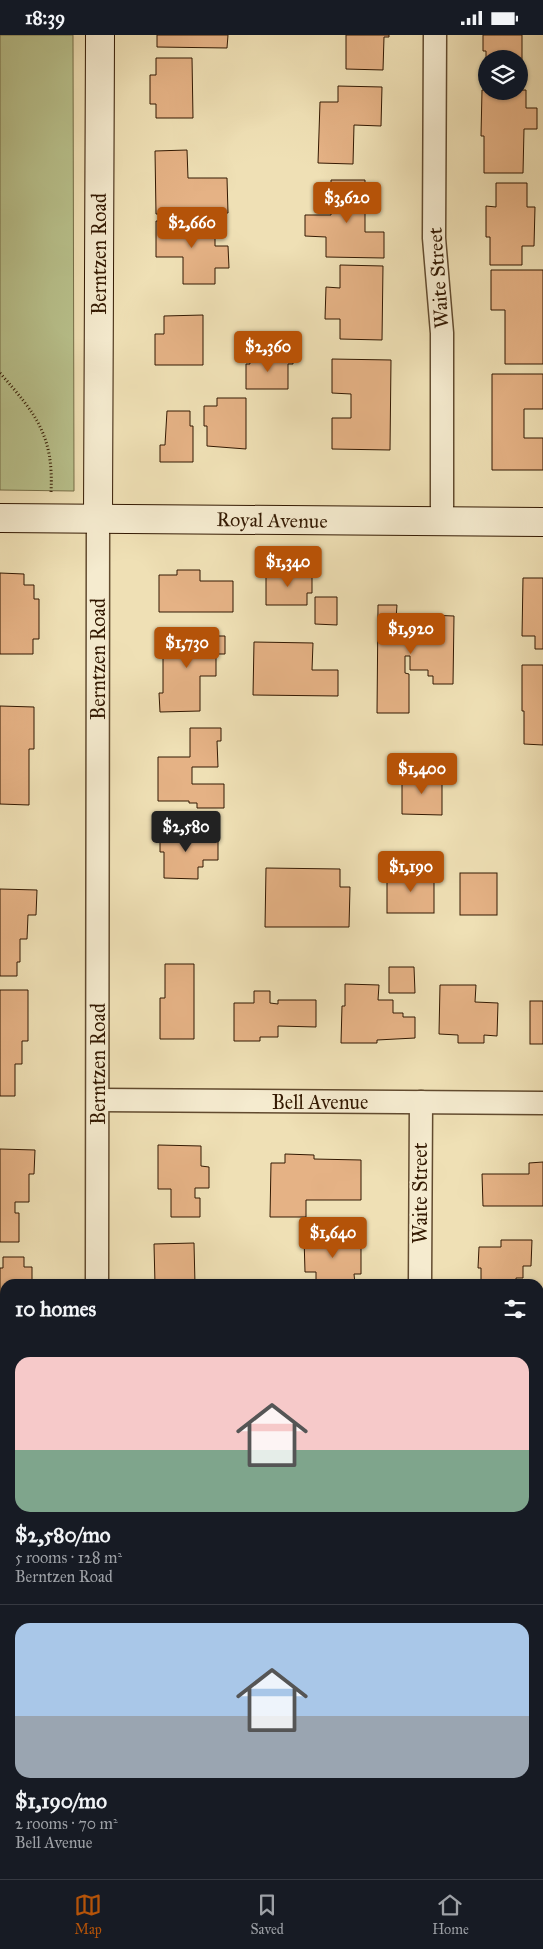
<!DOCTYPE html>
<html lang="en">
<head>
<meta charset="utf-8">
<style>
  body { margin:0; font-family:"IM FELL Great Primer",serif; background:#20242c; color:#f1f3f6; height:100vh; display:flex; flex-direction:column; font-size:19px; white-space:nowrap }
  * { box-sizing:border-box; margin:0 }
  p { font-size:16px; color:#9ea1a6 }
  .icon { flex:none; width:28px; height:28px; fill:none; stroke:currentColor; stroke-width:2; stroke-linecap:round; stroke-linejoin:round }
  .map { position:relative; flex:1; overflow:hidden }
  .side { position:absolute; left:0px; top:1244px; width:544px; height:601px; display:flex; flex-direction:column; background:#171b24; border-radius:15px 15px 0 0; box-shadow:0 1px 4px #0004 }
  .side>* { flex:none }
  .tools { position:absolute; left:478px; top:15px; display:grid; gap:10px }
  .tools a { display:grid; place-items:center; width:50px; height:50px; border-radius:50%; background:#171b24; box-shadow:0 1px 4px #0004; font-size:25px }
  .price { position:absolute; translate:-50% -42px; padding:0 11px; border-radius:5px; background:#b45309; color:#fff; font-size:16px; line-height:32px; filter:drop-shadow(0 1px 2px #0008) }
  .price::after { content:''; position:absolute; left:50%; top:30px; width:15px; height:11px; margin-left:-8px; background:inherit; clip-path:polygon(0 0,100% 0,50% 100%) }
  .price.current { background:#222; color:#fff }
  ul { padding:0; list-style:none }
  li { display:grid; align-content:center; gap:10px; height:265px; padding:0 15px }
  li+li { border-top:1px solid #363941 }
  li span { display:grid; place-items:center; height:155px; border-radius:15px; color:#555 }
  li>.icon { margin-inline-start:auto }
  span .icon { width:90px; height:90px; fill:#fffc; stroke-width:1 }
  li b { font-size:21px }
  h2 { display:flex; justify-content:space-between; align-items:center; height:60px; padding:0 15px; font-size:21px }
  .status { display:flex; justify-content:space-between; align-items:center; height:35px; padding:0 25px; background:#171b24; direction:ltr }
  .status svg { height:14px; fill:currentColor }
  .dock { display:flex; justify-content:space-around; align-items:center; height:70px; border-top:1px solid #363941; background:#171b24; font-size:14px; color:#9ea1a6 }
  .dock a { display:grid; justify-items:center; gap:2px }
  .dock .current { color:#b45309 }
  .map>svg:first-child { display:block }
</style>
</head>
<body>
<div class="status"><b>18:39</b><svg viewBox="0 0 49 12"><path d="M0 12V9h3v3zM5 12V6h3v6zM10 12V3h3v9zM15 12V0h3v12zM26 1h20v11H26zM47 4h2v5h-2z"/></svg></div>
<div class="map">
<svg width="543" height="1844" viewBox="0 0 543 1844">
  <rect width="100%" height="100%" fill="#efe0b5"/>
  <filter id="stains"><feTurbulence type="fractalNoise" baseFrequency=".004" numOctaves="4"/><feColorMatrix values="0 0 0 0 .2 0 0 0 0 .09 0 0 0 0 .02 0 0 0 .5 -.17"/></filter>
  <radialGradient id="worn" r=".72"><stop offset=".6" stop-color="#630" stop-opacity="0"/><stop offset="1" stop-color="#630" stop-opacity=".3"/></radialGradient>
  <polygon fill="#b9c28d" stroke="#766e48" points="0,0 73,0 74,456 0,455"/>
  <g fill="#e5b285" stroke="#331902">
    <polygon points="157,0 228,0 227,13 157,12"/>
    <polygon points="346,0 389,0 389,2 384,2 383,35 346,34"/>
    <polygon points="483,0 522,0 522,41 519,41 519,24 486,24 486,16 483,16"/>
    <polygon points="156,23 192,23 193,83 156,83 156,69 150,69 150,40 156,40"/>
    <polygon points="338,51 382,52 381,91 354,90 353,129 318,128 320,67 338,67"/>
    <polygon points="482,55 486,55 486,56 526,55 526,73 537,73 537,94 524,94 523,138 484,138 484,101 481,101"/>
    <polygon points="187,115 188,143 227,143 228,178 156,179 155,116"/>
    <polygon points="331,145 365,145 365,197 384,197 384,223 326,222 326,202 305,201 305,180 331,180"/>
    <polygon points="496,148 527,148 527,172 535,172 534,211 522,211 522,230 490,230 490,202 486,202 486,171 496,172"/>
    <polygon points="156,186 215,186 215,211 228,211 229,233 215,233 215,249 183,249 183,222 156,222"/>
    <polygon points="340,230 383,231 382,305 340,304 340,284 325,284 326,252 340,253"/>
    <polygon points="491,235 543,235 543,329 505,329 505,275 491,275"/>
    <polygon points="203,280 203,330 155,330 155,299 164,299 164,281"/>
    <polygon points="293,321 293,329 288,329 288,354 246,354 246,329 250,329 249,322"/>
    <polygon points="332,324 391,325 390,415 332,414 332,383 351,383 351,359 332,358"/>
    <polygon points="492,339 543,339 543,374 524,374 524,403 543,403 543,435 492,435"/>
    <polygon points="217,363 246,363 246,414 207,411 207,391 204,391 204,371 217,371"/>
    <polygon points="167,376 190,376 190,391 193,391 193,427 160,427 160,410 165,410"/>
    <polygon points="177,535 200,535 200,546 233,546 233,577 159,577 159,540 177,540"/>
    <polygon points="266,537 312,537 312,558 307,558 307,570 266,570"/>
    <polygon points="0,538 24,539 24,550 34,550 34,564 39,564 39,604 33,604 33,619 0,619"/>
    <polygon points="523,543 543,543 543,614 535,614 535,601 522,601"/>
    <polygon points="315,562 337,562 337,590 315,589"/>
    <polygon points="378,570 397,570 396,584 428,584 428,580 454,581 453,649 433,649 433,641 428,641 428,635 410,635 410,621 405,621 405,638 409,639 409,678 377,678"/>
    <polygon points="163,598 180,598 180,601 225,601 225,619 216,619 216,641 200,641 200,676 160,677 159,658 163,658"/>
    <polygon points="254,607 313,608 312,635 338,635 338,661 253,660"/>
    <polygon points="522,630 543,630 543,710 524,709 524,676 522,676"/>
    <polygon points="0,671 34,672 34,714 29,714 29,770 0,769"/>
    <polygon points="190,693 221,693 221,706 217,706 218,732 192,732 192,749 224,749 224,773 197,773 197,768 189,768 189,766 158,766 158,722 190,722"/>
    <polygon points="402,740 442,740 442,780 402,779"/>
    <polygon points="160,795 200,796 200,804 218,804 218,825 203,825 203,832 198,832 198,844 164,843 164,817 160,817"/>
    <polygon points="266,833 340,834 340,852 350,852 349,892 265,892"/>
    <rect x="387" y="837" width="47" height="41"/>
    <rect x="460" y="838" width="37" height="42"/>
    <polygon points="0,854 37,855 36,880 28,880 27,904 20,904 20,927 17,927 17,941 0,941"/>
    <polygon points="165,929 194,929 194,1004 160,1004 160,963 165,963"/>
    <polygon points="389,932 414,932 415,958 389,958"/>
    <polygon points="345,949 379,950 378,965 393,965 393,978 403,978 403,982 415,982 415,1003 377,1005 377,1008 341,1008 342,971 345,971"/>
    <polygon points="440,950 476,950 475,967 498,968 497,1001 484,1000 484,1008 458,1008 458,1000 439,999"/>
    <polygon points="0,955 28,955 28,1006 22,1006 22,1029 15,1029 15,1061 0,1061"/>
    <polygon points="254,956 270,956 270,968 278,969 278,965 316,965 316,992 278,991 278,1002 260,1002 260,1006 234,1006 234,968 254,968"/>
    <rect x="530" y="966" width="13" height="43"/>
    <polygon points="158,1110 201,1111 201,1131 209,1132 209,1153 195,1153 195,1163 200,1163 200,1182 171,1182 171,1154 158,1154"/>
    <polygon points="0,1114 35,1115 34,1139 29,1139 29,1167 15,1167 15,1178 19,1178 19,1207 0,1207"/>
    <polygon points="285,1119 314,1120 314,1124 361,1125 361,1165 306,1165 306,1182 270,1182 271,1128 285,1128"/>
    <polygon points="543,1127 543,1171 483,1171 482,1139 529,1139 529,1128"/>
    <polygon points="304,1202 361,1202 361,1239 354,1239 355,1249 316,1249 316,1237 305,1237"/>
    <polygon points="501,1205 532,1205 531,1231 523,1231 523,1243 516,1243 516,1249 481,1249 481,1233 478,1233 479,1212 501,1212"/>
    <polygon points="194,1208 195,1249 155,1249 154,1209"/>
    <polygon points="3,1222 24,1222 24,1232 32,1232 32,1249 5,1249 5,1312 0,1312 0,1233 3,1233"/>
    <polygon points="0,1441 5,1441 5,1510 1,1510 1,1519"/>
    <rect x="0" y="1580" width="5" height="99"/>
    <rect x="0" y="1723" width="5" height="70"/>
    <rect x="178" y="1840" width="38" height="4"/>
    <rect x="306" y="1840" width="31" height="4"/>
  </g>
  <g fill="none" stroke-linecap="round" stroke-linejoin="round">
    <defs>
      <g id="street">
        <polyline points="435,0 434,203 442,298 442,487"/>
        <polyline points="98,1065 543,1068"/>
        <polyline points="97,1249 98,483"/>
        <polyline points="420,1249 421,1067"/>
        <polyline points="0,1376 5,1376"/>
        <polyline points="95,1844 95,1840"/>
        <polyline points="418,1844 418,1840"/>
      </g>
      <g id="secondary">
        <polyline points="0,483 543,487"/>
        <polyline points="98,483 100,0"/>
      </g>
    </defs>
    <use href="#street" stroke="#624b2f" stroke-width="25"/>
    <use href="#secondary" stroke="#331902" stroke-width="30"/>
    <path stroke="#331902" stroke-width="3" stroke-dasharray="1 2.5" stroke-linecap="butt" d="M 0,338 C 35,378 54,400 51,457"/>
    <use href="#street" stroke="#f5ebcf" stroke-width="22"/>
    <use href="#secondary" stroke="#f5ebcf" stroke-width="28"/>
  </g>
  <g text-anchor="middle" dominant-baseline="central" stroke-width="4.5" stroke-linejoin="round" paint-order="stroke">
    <g font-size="20" fill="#331902" stroke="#f5ebcf">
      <text transform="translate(99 219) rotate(-90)">Berntzen Road</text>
      <text transform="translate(438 243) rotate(-94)">Waite Street</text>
      <text transform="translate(272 485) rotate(1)">Royal Avenue</text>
      <text transform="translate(98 624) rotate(-90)">Berntzen Road</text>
      <text transform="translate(98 1029) rotate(-90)">Berntzen Road</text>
      <text x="320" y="1067">Bell Avenue</text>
      <text transform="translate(420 1158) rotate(-90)">Waite Street</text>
    </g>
  </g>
  <rect width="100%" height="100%" filter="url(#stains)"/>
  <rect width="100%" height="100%" fill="url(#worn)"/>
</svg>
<div class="tools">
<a><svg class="icon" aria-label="layers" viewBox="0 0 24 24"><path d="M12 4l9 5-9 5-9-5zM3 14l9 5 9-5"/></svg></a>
</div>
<b class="price" style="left:347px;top:189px">$3,620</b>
<b class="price" style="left:192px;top:214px">$2,660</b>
<b class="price" style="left:268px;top:338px">$2,360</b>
<b class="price" style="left:288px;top:553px">$1,340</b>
<b class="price" style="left:411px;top:620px">$1,920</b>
<b class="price" style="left:187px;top:634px">$1,730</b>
<b class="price" style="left:422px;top:760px">$1,400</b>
<b class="price current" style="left:186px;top:818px">$2,580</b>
<b class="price" style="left:411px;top:858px">$1,190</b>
<b class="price" style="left:333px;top:1224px">$1,640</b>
<section class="side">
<h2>10 homes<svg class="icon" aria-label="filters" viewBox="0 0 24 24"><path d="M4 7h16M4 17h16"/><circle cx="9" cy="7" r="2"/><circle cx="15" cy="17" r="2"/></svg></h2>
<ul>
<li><span style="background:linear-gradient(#f6c9c9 60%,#7fa58c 0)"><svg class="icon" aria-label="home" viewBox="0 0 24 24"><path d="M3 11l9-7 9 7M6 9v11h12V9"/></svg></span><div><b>$2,580/mo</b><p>5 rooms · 128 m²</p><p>Berntzen Road</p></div></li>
<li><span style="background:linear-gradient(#a9c7e8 60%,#9aa5b1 0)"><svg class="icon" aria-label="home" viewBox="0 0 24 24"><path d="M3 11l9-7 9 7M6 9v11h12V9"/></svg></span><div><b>$1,190/mo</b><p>2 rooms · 70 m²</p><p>Bell Avenue</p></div></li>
</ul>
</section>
</div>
<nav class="dock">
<a class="current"><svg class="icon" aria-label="map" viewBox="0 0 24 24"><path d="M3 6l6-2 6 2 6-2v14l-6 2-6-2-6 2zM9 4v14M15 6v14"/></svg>Map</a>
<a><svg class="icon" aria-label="saved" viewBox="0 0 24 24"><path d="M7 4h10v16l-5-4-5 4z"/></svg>Saved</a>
<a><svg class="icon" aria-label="home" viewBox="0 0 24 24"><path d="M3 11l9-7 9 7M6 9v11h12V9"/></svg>Home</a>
</nav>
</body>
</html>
